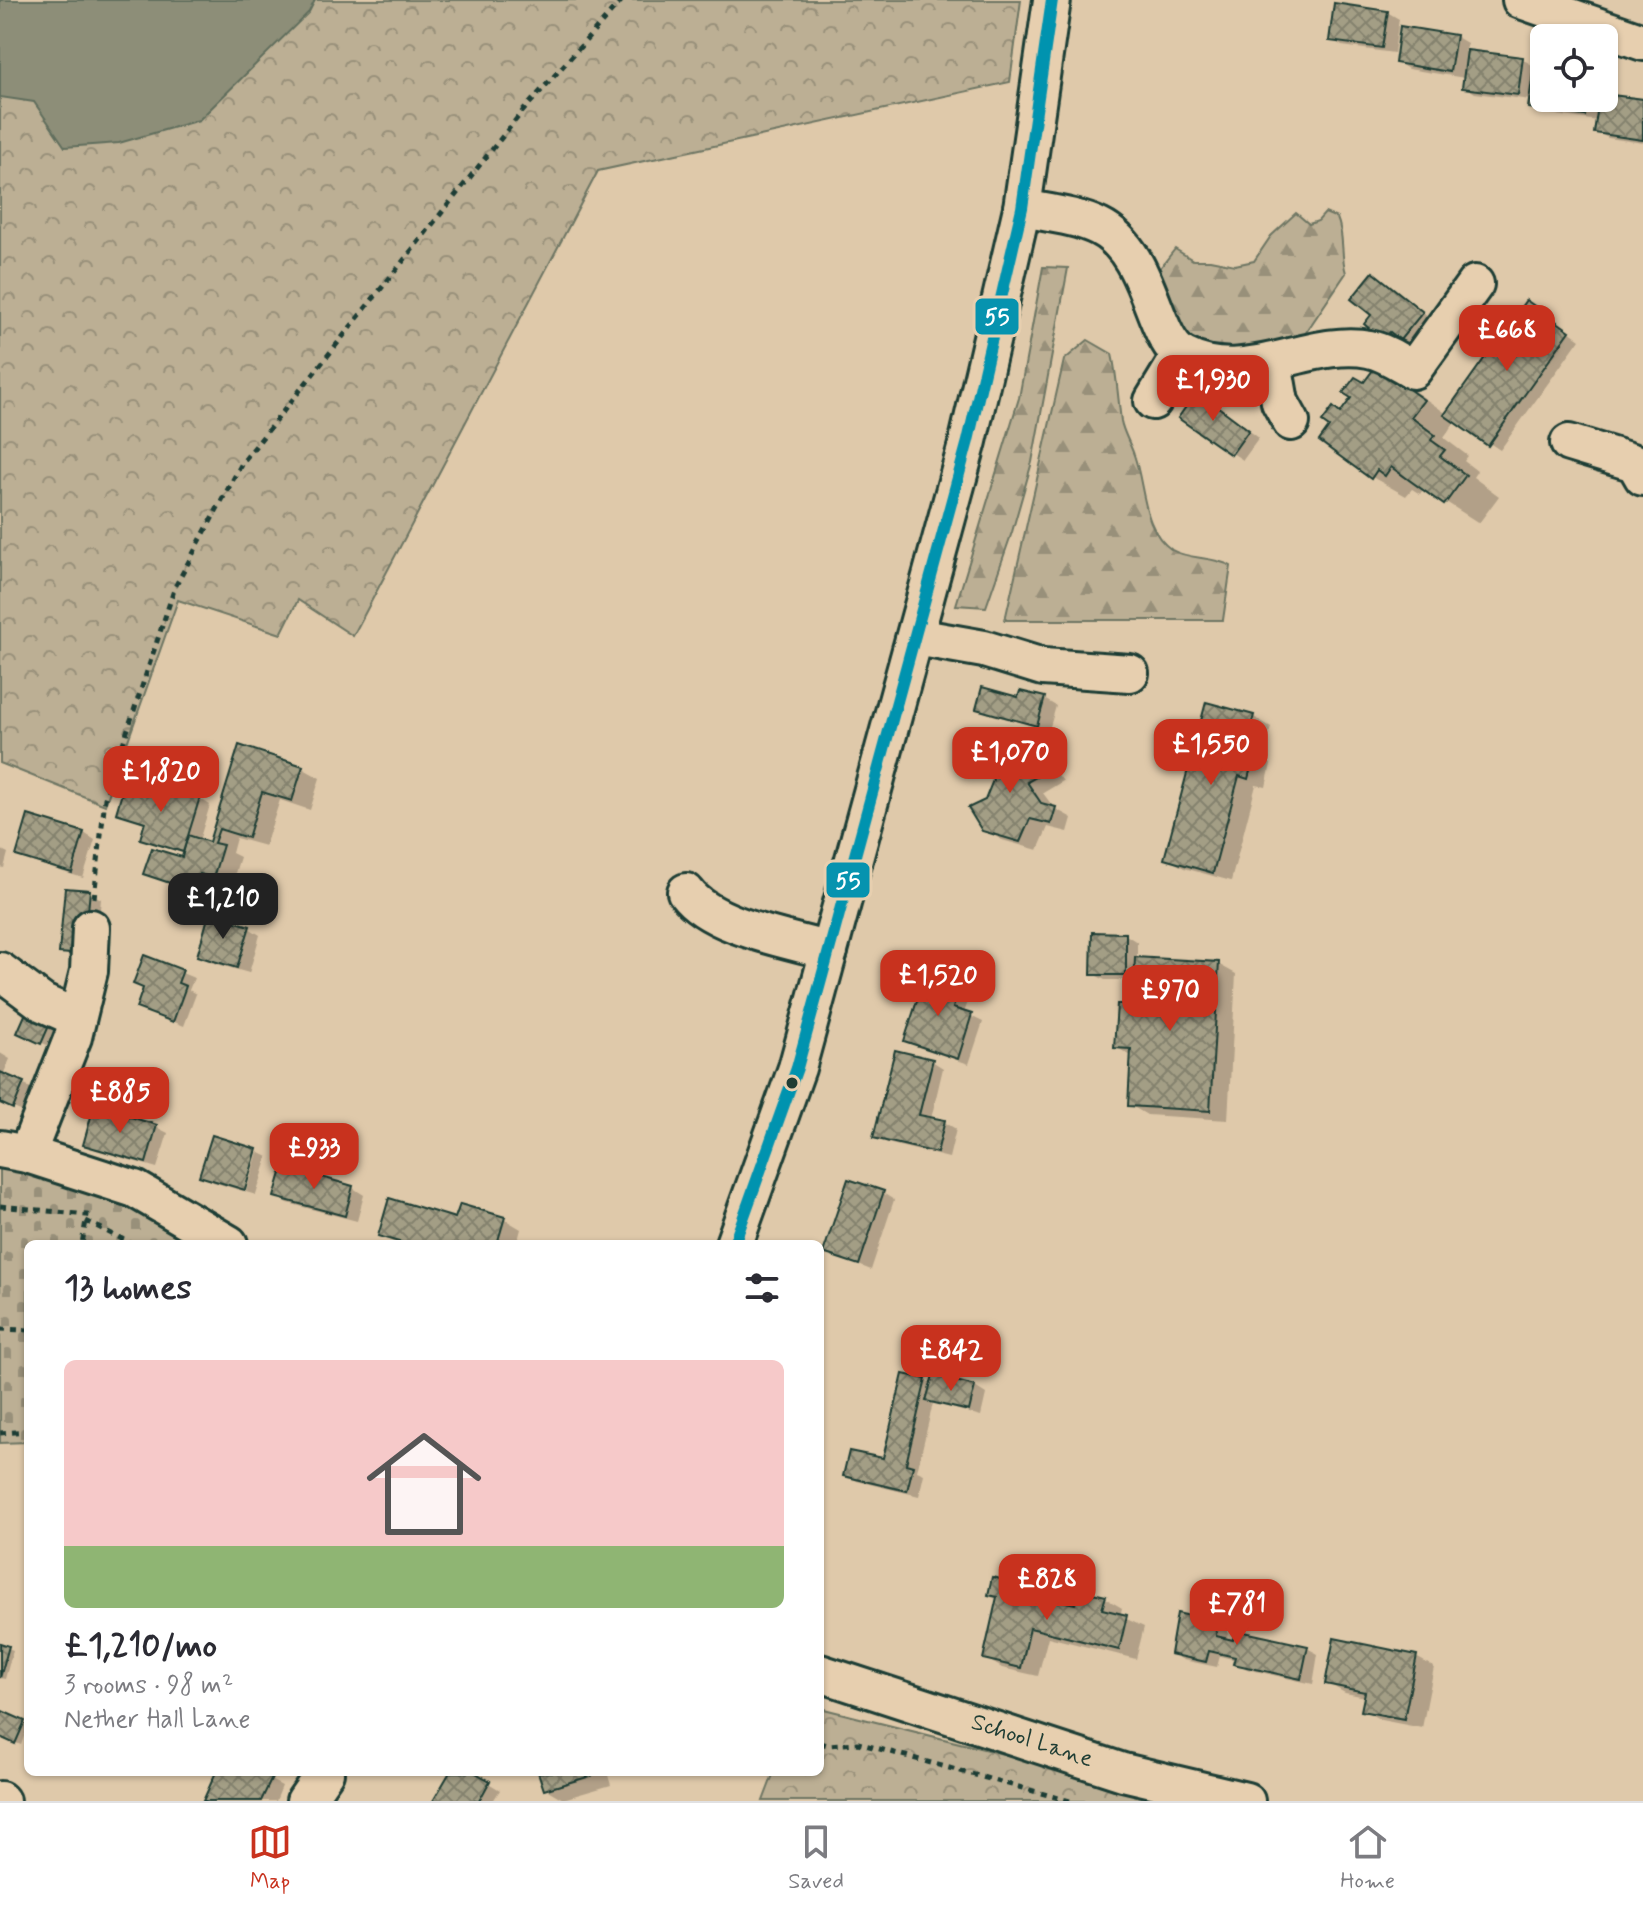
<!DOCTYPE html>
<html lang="en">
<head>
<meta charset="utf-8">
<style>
  body { margin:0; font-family:Mynerve,sans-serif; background:#f2f2f3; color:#2b2b33; height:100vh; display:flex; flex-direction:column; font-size:30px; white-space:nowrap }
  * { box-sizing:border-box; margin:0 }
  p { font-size:26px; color:#7c7c81 }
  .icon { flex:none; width:44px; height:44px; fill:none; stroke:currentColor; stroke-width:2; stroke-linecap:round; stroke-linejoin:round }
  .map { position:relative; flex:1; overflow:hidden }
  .drawer { position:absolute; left:24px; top:1240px; width:800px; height:536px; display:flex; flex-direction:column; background:#fff; border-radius:12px; box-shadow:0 2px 6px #0004 }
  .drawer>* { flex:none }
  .tools { position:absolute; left:1530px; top:24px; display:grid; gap:16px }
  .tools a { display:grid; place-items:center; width:88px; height:88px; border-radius:12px; background:#fff; box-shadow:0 2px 6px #0004; font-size:40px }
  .price { position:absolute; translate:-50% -68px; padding:0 18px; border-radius:16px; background:#c8321e; color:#fff; font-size:26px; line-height:52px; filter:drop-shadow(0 2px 4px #0008) }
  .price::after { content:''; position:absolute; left:50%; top:48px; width:24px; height:18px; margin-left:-12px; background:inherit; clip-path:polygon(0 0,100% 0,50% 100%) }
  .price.on { background:#222; color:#fff }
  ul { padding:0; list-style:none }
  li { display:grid; align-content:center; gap:16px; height:424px; padding:0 40px }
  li+li { border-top:2px solid #e1e1e2 }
  li span { display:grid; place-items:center; height:248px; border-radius:12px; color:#555 }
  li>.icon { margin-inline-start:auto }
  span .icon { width:144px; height:144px; fill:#fffc; stroke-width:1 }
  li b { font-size:34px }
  h2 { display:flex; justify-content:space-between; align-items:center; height:96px; padding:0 40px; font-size:34px }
  .tab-bar { display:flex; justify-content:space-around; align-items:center; height:112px; border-top:2px solid #e1e1e2; background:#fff; font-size:22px; color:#7c7c81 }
  .tab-bar a { display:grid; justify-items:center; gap:4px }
  .tab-bar .on { color:#c8321e }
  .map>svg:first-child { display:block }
</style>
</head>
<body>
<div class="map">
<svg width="1643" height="1801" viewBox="0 0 1643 1801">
  <defs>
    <pattern id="forest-firs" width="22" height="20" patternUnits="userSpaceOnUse" patternTransform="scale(2)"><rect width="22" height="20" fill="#bcaf94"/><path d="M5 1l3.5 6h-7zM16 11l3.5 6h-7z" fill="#98907a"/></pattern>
    <pattern id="cemetery-stones" width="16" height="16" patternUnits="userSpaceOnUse" patternTransform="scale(2)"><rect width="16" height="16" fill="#bcaf94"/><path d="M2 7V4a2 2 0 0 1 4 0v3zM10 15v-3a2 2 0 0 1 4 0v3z" fill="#98907a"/></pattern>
    <pattern id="park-crowns" width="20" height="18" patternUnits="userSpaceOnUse" patternTransform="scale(2)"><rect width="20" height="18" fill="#bcaf94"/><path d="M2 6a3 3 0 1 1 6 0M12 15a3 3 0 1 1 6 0" fill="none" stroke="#98907a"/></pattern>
    <pattern id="building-cross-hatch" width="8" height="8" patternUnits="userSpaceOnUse" patternTransform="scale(2)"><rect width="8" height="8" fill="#a39e85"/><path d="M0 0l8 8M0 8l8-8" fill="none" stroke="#84826e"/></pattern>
  </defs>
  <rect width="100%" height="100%" fill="#dfc9aa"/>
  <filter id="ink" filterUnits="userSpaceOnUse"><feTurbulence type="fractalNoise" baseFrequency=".0125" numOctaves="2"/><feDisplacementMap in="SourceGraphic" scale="16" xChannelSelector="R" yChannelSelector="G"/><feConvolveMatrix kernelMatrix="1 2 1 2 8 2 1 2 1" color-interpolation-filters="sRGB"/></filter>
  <g filter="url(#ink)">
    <g fill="url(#forest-firs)" stroke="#6e7664" stroke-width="2">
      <path d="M 1296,213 L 1309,224 L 1318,221 L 1325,213 L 1337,218 C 1345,236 1340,254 1346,273 L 1288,359 L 1202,363 L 1157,284 L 1161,267 L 1175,249 L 1193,260 L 1210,260 L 1235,265 L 1254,261 L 1271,236 Z"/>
      <polygon points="1043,267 1068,268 1032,462 1012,532 986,607 956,605 1019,398"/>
      <path d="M 1088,340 L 1112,354 C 1117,376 1118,398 1121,421 C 1123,432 1130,443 1134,455 C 1145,485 1142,530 1172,550 C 1189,560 1213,556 1231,566 L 1223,620 L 1005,620 L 1064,360 Z"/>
    </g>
    <polygon fill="url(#cemetery-stones)" stroke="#6e7664" stroke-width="2" points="0,1162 136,1204 205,1244 28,1244 28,1442 0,1443"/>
    <g fill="url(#park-crowns)" stroke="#6e7664" stroke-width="2">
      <polygon points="0,0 1021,0 1010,82 598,171 353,636 298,600 281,634 178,600 105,805 0,763"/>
      <polygon points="820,1708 1191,1801 763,1801 774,1772 820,1772"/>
    </g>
    <polygon fill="#8d8e78" stroke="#616e5d" stroke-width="2" points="0,0 315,0 309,12 199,120 119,143 65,147 34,102 0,97"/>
    <g fill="#0003">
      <polygon points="1387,12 1399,19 1394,53 1342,46 1331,39"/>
      <polygon points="1455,36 1467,43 1465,52 1522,59 1534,66 1533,75 1544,76 1544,98 1604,96 1643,101 1643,143 1608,138 1597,132 1598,121 1542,113 1530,107 1531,100 1475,93 1464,86 1465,78 1408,69 1397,62"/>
      <polygon points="1384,281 1433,320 1412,345 1400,338 1396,345 1384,338 1374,314"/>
      <polygon points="1538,309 1580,339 1500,450 1456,421 1444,438 1468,456 1464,461 1477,471 1473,477 1499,496 1479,523 1424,488 1420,494 1412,489 1406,496 1372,477 1342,415 1377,369 1410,388 1447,414"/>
      <polygon points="1209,401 1259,438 1243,460 1232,453"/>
      <polygon points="1044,699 1056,706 1049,730 989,714 978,708"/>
      <polygon points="1207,705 1254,717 1271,727 1263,759 1271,764 1266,787 1256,785 1231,881 1184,868 1166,858"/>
      <polygon points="998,745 1026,760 1033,755 1051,766 1063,781 1043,793 1054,808 1072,818 1068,832 1048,827 1038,850 1002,840 984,830 987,802 995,779"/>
      <polygon points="240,748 302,768 320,778 310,810 280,800 265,846 236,838 232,853 240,857 231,886 218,883 210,907 191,901 173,891 175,887 146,873 183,859 185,854 154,844 142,838 146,824 118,812 166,797 199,798 210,805 199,841 210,844"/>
      <polygon points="29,817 84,833 95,840 83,878 29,861 18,855"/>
      <polygon points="0,849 8,853 4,868 0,867"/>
      <polygon points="89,892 101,899 95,960 73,958 62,952"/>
      <polygon points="249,928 260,935 249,973 210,962 199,955"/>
      <polygon points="1126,935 1137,942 1137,959 1218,964 1236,974 1228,1120 1147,1115 1130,1105 1133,1057 1116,1047 1135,1007 1136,980 1105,980 1093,974"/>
      <polygon points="146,958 194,978 189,990 196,994 184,1026 139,1007 145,989"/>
      <polygon points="927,975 971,993 964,1013 983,1022 969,1064 918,1047 907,1040"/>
      <polygon points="56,1024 47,1045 19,1032"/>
      <polygon points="0,1053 10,1059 3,1075 35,1090 25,1113 0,1102"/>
      <polygon points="932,1061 943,1068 931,1119 944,1122 956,1129 949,1158 887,1143 876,1137"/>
      <polygon points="156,1127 168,1133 157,1168 96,1150 85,1144"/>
      <polygon points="255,1150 243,1191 213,1182 201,1175"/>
      <polygon points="258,1152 268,1157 256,1195 246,1192"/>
      <polygon points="284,1169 353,1188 364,1195 357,1221 288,1203 277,1196"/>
      <polygon points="883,1193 894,1200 871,1270 826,1252"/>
      <polygon points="504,1219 521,1229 517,1244 396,1244 381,1235 457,1220"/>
      <polygon points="934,1378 975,1387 986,1394 981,1416 933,1403 917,1471 924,1474 919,1496 857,1481 846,1475 884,1461 925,1381 932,1385"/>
      <polygon points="1011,1584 1029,1594 1077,1607 1105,1598 1122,1608 1120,1616 1144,1627 1136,1659 1048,1637 1038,1676 1002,1668 985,1658 999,1599 990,1594"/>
      <polygon points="1216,1624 1228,1631 1227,1640 1307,1648 1318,1654 1313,1684 1247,1669 1236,1662 1236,1660 1220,1656 1217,1667 1183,1660 1172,1653"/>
      <polygon points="0,1645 13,1650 5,1679 0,1678"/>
      <polygon points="1416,1657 1434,1667 1422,1728 1381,1720 1363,1710 1366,1697 1345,1693 1327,1683"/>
      <polygon points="0,1712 28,1725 21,1745 0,1736"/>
      <polygon points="218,1772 255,1772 282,1786 276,1801 205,1801"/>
      <polygon points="453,1772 470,1772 500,1790 493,1801 437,1801"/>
      <polygon points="540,1772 607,1772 611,1785 563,1799 546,1789"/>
    </g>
    <g fill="url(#building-cross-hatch)" stroke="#1f3d34" stroke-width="2">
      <polygon points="1334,3 1388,11 1382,48 1329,41"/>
      <polygon points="1400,26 1456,35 1450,72 1395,63"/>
      <polygon points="1467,50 1523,57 1518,95 1462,88"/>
      <polygon points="1533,73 1544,74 1544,98 1587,98 1585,116 1528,108"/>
      <polygon points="1604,94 1643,99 1643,140 1594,133 1599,98 1604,98"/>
      <polygon points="1373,272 1423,312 1400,340 1390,332 1383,340 1364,324 1371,315 1351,299"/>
      <polygon points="1526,300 1570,331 1488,446 1444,415"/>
      <polygon points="1376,366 1424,400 1411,417 1435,435 1431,440 1445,450 1440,456 1466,475 1444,505 1391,467 1385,476 1377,470 1371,479 1319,441 1329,427 1322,422 1333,407 1340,413 1351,398 1343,393 1355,377 1364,382"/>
      <polygon points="1197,391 1249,430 1231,455 1178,418"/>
      <polygon points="982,687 1018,697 1020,691 1045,697 1037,726 976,709"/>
      <polygon points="1206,702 1254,715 1245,750 1255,752 1248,779 1239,776 1213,873 1164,859"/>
      <polygon points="998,742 1003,752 1010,749 1018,763 1033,753 1047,771 1027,782 1041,803 1056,807 1051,824 1030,819 1020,842 982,831 968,808 985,800 993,780 977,757"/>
      <polygon points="239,745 303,766 292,801 262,792 248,838 219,829 214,843 223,845 213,878 200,874 193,898 171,892 173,884 143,874 152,848 182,857 188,835 209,842"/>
      <polygon points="125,783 165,795 168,787 200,797 183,852 140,839 145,822 116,813"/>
      <polygon points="28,815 84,832 72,873 16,856"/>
      <polygon points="65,888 90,890 84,955 59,953"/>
      <polygon points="209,914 250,926 237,968 197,956"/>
      <polygon points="1092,932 1126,933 1126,975 1091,975"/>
      <polygon points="144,955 183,970 178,983 186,986 173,1022 136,1008 143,988 133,984"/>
      <polygon points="1135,957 1219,962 1210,1111 1128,1106 1131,1049 1114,1048 1117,1004 1133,1004"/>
      <polygon points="926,973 960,984 953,1008 972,1014 958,1059 904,1041"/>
      <polygon points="28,1008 52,1019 41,1044 17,1033"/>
      <polygon points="895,1050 933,1059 919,1115 945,1120 937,1153 873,1138"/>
      <polygon points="0,1072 24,1082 13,1109 0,1103"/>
      <polygon points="94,1106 157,1125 146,1163 83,1145"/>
      <polygon points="212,1135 257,1149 245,1190 199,1176"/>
      <polygon points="283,1166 353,1186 345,1216 274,1197"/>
      <polygon points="848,1179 884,1191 859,1265 823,1253"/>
      <polygon points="389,1198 455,1218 460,1204 505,1217 497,1244 406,1244 378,1236"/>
      <polygon points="903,1374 926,1379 906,1464 913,1466 907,1491 843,1476 849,1451 883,1458"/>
      <polygon points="933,1375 975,1386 969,1411 926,1401"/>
      <polygon points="992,1577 1012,1582 1011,1589 1075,1604 1079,1590 1106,1596 1102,1609 1127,1615 1119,1650 1030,1628 1021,1668 983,1659 997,1597 988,1595"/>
      <polygon points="1177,1613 1217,1622 1216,1636 1233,1640 1235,1630 1308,1646 1301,1679 1233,1664 1235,1657 1209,1651 1206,1662 1170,1654"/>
      <polygon points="1334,1638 1417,1655 1404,1719 1361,1711 1365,1692 1325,1684"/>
      <polygon points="0,1643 9,1646 0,1678"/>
      <polygon points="0,1710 25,1721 15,1744 0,1737"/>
      <polygon points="216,1772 260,1772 272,1778 261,1801 203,1801"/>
      <polygon points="450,1772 474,1772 490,1781 479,1801 433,1801"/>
      <polygon points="538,1772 593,1772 594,1775 544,1790"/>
    </g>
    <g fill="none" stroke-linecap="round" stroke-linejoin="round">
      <defs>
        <g id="minor">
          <polyline points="1521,0 1643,42"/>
          <path d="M 1022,208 C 1047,213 1077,216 1099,227 C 1152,253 1151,339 1184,356 C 1245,388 1311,337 1369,349 C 1385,352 1399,362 1413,370 L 1475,284"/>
          <polyline points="1273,362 1280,402 1291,422"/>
          <polyline points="1153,401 1181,355"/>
          <polyline points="1569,443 1635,463 1643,477"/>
          <polyline points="916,637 984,649 1043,667 1130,673"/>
          <path d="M 686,892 C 712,927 788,939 829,951"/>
          <polyline points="0,971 43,1003 77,1018"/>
          <polyline points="0,1149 27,1154 135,1189 229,1244"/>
          <polyline points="27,1154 73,1037 89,971 91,928"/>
          <polyline points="734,1244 797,1068 968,441 1022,208 1052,0"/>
          <polyline points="820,1673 1123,1772 1246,1801"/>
          <polyline points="0,1800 1,1801"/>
          <polyline points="305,1801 325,1772"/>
        </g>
      </defs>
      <use href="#minor" stroke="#1f3d34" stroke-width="42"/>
      <g stroke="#1f3d34" stroke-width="5" stroke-dasharray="6 6" stroke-linecap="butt">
        <polyline points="94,898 105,798 175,587 242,463 522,112 622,0"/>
        <polyline points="0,1206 87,1215 82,1244"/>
        <polyline points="86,1221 132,1244"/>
        <polyline points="0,1329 28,1330"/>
        <polyline points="0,1433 28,1431"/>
        <polyline points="820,1743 828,1745 858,1743 1070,1801"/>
      </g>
      <use href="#minor" stroke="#e7cfaf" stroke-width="36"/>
      <defs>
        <polyline id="bus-1" points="734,1244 797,1068 968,441 1022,208 1052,0"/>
      </defs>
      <use href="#bus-1" stroke="#e7cfaf" stroke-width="18"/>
      <use href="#bus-1" stroke="#0693af" stroke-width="12"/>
    </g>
  </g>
  <circle fill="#1f3d34" stroke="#e7cfaf" stroke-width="3" cx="792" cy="1083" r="7"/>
  <g text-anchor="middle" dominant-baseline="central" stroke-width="7" stroke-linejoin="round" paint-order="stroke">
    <g font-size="24" fill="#1f3d34" stroke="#e7cfaf">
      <text transform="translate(1032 1741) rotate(18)">School Lane</text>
    </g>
  </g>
  <g stroke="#e7cfaf" stroke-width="3">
    <rect x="974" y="297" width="46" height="39" rx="8" fill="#0693af"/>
    <rect x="825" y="861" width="46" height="38" rx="8" fill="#0693af"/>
  </g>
  <g font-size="22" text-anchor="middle" font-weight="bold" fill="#fff">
    <text x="997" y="324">55</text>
    <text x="848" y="888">55</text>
  </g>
</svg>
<div class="tools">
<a><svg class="icon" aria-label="locate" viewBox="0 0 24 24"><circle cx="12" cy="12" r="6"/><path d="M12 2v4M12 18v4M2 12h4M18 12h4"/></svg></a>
</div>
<b class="price" style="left:1507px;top:373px">£668</b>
<b class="price" style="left:1213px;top:423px">£1,930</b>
<b class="price" style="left:1211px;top:787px">£1,550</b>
<b class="price" style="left:1010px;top:795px">£1,070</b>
<b class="price" style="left:161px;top:814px">£1,820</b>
<b class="price on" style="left:223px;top:941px">£1,210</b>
<b class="price" style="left:938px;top:1018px">£1,520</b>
<b class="price" style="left:1170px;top:1033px">£970</b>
<b class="price" style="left:120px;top:1135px">£885</b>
<b class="price" style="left:314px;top:1191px">£933</b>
<b class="price" style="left:951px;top:1393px">£842</b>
<b class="price" style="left:1047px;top:1622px">£828</b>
<b class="price" style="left:1237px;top:1647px">£781</b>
<section class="drawer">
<h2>13 homes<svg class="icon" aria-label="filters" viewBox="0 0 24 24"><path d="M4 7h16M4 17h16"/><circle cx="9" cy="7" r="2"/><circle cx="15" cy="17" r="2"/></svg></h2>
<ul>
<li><span style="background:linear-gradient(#f6c9c9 75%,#8fb573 0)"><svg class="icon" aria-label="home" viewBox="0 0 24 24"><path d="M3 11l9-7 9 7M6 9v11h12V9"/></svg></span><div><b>£1,210/mo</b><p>3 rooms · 98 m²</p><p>Nether Hall Lane</p></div></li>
</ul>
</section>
</div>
<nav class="tab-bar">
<a class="on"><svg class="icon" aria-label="map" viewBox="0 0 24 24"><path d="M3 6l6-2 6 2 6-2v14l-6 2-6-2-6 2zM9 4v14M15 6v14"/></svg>Map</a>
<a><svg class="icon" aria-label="saved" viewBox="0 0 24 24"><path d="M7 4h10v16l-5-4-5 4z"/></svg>Saved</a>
<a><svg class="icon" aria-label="home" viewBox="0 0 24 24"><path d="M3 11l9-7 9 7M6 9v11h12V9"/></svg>Home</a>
</nav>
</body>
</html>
